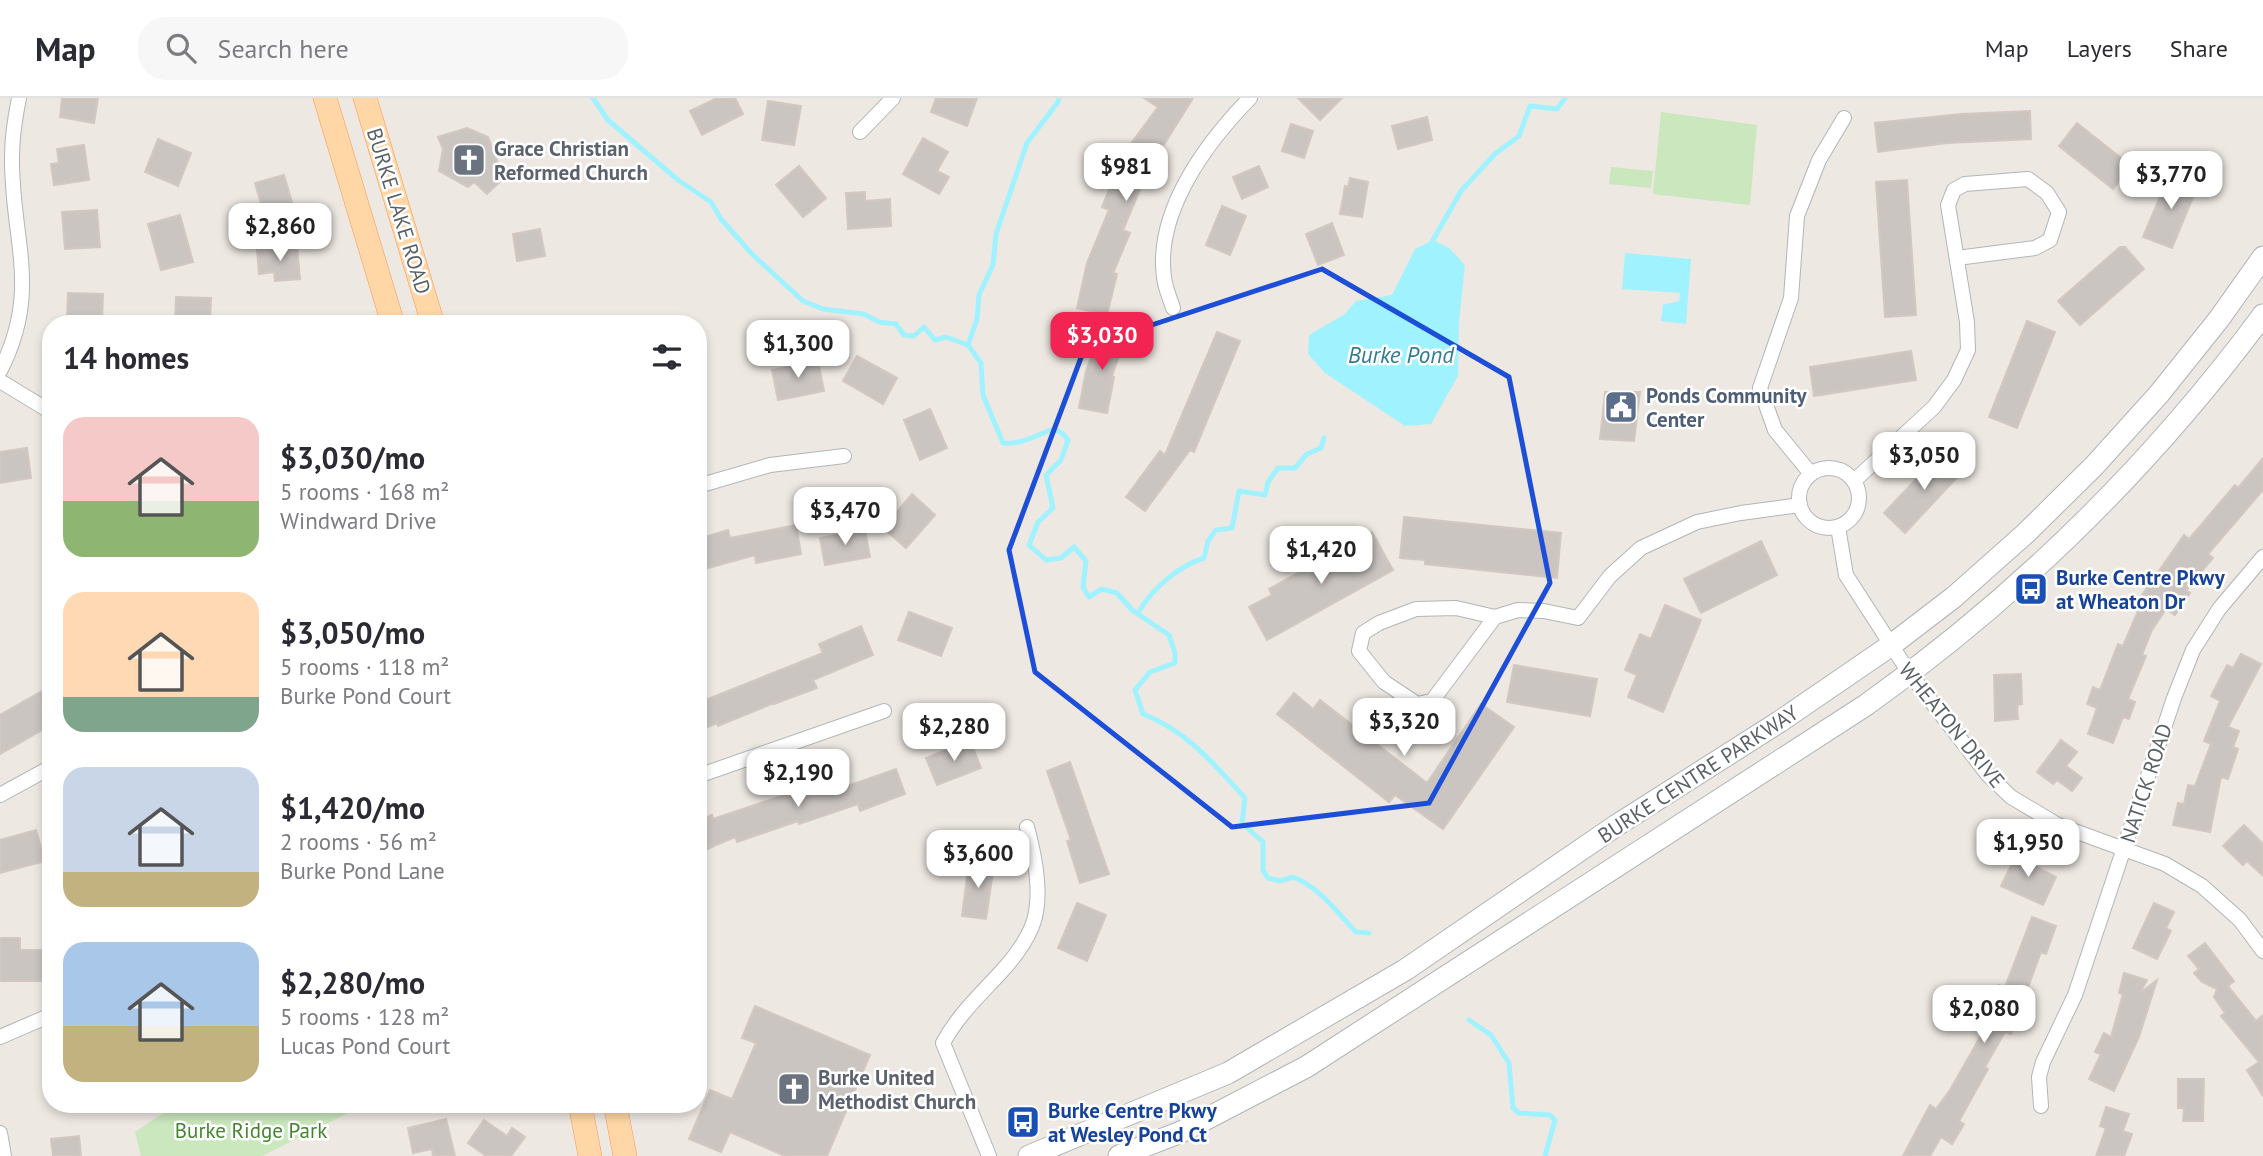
<!DOCTYPE html>
<html lang="en">
<head>
<meta charset="utf-8">
<style>
  body { margin:0; font-family:"PT Sans",sans-serif; background:#f7f7f7; color:#2b2b33; height:100vh; display:flex; flex-direction:column; font-size:26px; white-space:nowrap }
  * { box-sizing:border-box; margin:0 }
  p { font-size:23px; color:#7c7c81 }
  .icon { flex:none; width:38px; height:38px; fill:none; stroke:currentColor; stroke-width:2; stroke-linecap:round; stroke-linejoin:round }
  .map { position:relative; flex:1; overflow:hidden }
  .drawer { position:absolute; left:42px; top:217px; width:665px; height:798px; display:flex; flex-direction:column; background:#fff; border-radius:28px; box-shadow:0 4px 10px #0003 }
  .drawer>* { flex:none }
  .price { position:absolute; translate:-50% -60px; padding:0 16px; border-radius:14px; background:#fff; color:#222; font-size:23px; line-height:46px; filter:drop-shadow(0 2px 4px #0008) }
  .price::after { content:''; position:absolute; left:50%; top:42px; width:21px; height:16px; margin-left:-10px; background:inherit; clip-path:polygon(0 0,100% 0,50% 100%) }
  .price.selected { background:#f22452; color:#fff }
  ul { padding:0; list-style:none }
  li { display:flex; align-items:center; gap:21px; height:175px; padding:0 21px }
  li span { display:grid; place-items:center; flex:none; width:196px; height:140px; border-radius:21px; color:#555 }
  li>.icon { margin-inline-start:auto }
  span .icon { width:84px; height:84px; fill:#fffc; stroke-width:1 }
  li b { font-size:30px }
  h2 { display:flex; justify-content:space-between; align-items:center; height:84px; padding:0 21px; font-size:30px }
  header { display:flex; align-items:center; gap:42px; box-sizing:border-box; height:98px; padding:0 35px; background:#fff; border-bottom:2px solid #e1e1e2 }
  header strong { font-size:33px }
  nav { display:flex; gap:38px; margin-inline-start:auto; font-size:24px }
  .search { width:490px; height:63px; background:#f7f7f7; display:flex; align-items:center; gap:18px; box-sizing:border-box; padding:0 24px; border-radius:28px; color:#7c7c81; font-size:26px }
  .map>svg:first-child { display:block }
</style>
</head>
<body>
<header>
<strong>Map</strong>
<div class="search"><svg class="icon" aria-label="search" viewBox="0 0 24 24"><circle cx="10" cy="10" r="6"/><path d="M15 15l6 6"/></svg>Search here</div>
<nav><a>Map</a><a>Layers</a><a>Share</a></nav>
</header>
<div class="map">
<svg width="2263" height="1058" viewBox="0 0 2263 1058">
  <rect width="100%" height="100%" fill="#eee8e2"/>
  <g fill="#cae7bd">
    <polygon points="1661,14 1757,27 1750,107 1653,96"/>
    <polygon points="1611,69 1653,73 1651,90 1609,86"/>
    <polygon points="177,1006 366,1006 262,1058 141,1058 135,1034"/>
  </g>
  <g fill="#a1f2ff">
    <polygon points="1433,142 1449,150 1465,167 1459,224 1458,278 1431,326 1405,328 1325,275 1308,256 1309,237 1345,216 1356,203 1392,197 1415,151"/>
    <polygon points="1625,155 1691,161 1686,226 1661,223 1663,207 1679,203 1680,195 1622,191"/>
  </g>
  <g fill="none" stroke-linecap="round" stroke-linejoin="round">
    <g stroke="#a1f2ff" stroke-width="5">
      <path d="M 593,0 L 608,22 L 678,82 L 711,104 L 721,121 L 752,156 L 803,203 L 823,211 L 864,216 L 879,224 L 896,226 L 904,237 L 914,238 L 924,229 L 935,242 L 946,239 L 968,247 L 981,265 L 983,297 L 1003,345 C 1021,347 1036,337 1054,331 L 1062,335 L 1068,342 L 1061,362 L 1046,377 L 1053,410 L 1038,424 L 1029,447 L 1046,462 L 1061,460 L 1074,449 L 1086,463 L 1083,489 L 1089,499 L 1102,491 L 1117,495 L 1132,512 L 1169,537 L 1175,555 L 1175,565 L 1150,574 L 1135,592 L 1143,616 C 1187,633 1214,666 1245,700 L 1242,725 L 1263,744 L 1263,772 L 1268,780 L 1280,783 L 1293,779 C 1319,789 1337,814 1356,834 L 1369,835"/>
      <polyline points="1433,142 1461,93 1495,56 1519,38 1530,8 1557,11 1565,0"/>
      <polyline points="968,247 977,221 979,197 993,167 996,136 1027,45 1058,4 1059,0"/>
      <path d="M 1138,515 C 1151,492 1178,468 1204,460 L 1208,443 L 1216,432 L 1232,430 L 1239,393 L 1265,397 L 1268,384 L 1278,370 L 1295,370 L 1307,356 L 1321,350 L 1324,340"/>
      <polyline points="1469,922 1491,937 1509,965 1513,1010 1519,1015 1550,1017 1555,1022 1545,1058"/>
    </g>
  </g>
  <g fill="#cbc5c1" stroke="#d3c7c0" stroke-width="2">
    <polygon points="62,0 98,0 94,25 60,19"/>
    <polygon points="717,0 735,0 743,16 702,37 690,13"/>
    <polygon points="936,0 977,0 967,28 931,14"/>
    <polygon points="1144,0 1193,0 1167,42 1139,80 1144,82 1123,132 1130,135 1113,175 1117,176 1107,217 1077,210 1087,165 1109,112 1102,109 1124,55 1158,9"/>
    <polygon points="1298,0 1342,0 1320,22"/>
    <polygon points="768,3 801,8 794,47 762,42"/>
    <polygon points="2030,13 2031,41 1947,45 1878,54 1875,25 1961,16"/>
    <polygon points="1427,19 1432,42 1398,51 1392,28"/>
    <polygon points="2077,25 2131,68 2113,91 2059,48"/>
    <polygon points="1291,26 1313,33 1304,60 1282,53"/>
    <polygon points="467,30 488,39 504,80 487,96 474,84 468,89 439,73 443,51 438,39"/>
    <polygon points="923,40 948,54 937,73 949,79 939,96 903,76"/>
    <polygon points="158,41 191,55 178,88 145,74"/>
    <polygon points="84,47 89,82 54,87 51,66 59,65 57,51"/>
    <polygon points="799,68 826,100 803,119 776,87"/>
    <polygon points="1259,68 1268,89 1242,101 1233,79"/>
    <polygon points="2170,75 2198,87 2172,150 2143,139"/>
    <polygon points="284,77 294,111 265,119 255,85"/>
    <polygon points="1350,80 1368,84 1362,119 1340,116 1345,88 1348,89"/>
    <polygon points="1907,82 1916,217 1885,219 1876,84"/>
    <polygon points="865,94 865,103 890,101 891,128 848,131 846,95"/>
    <polygon points="1222,108 1246,118 1230,157 1206,147"/>
    <polygon points="97,112 100,149 65,151 62,114"/>
    <polygon points="180,117 193,164 161,172 148,126"/>
    <polygon points="1332,125 1344,157 1318,167 1306,136"/>
    <polygon points="540,131 545,158 517,163 513,136"/>
    <polygon points="297,148 300,181 275,183 274,174 259,176 257,152"/>
    <polygon points="2120,149 2125,149 2144,171 2080,227 2058,203"/>
    <polygon points="68,195 103,196 102,223 67,221"/>
    <polygon points="176,199 211,200 210,226 175,226"/>
    <polygon points="2027,223 2055,234 2017,330 1989,319"/>
    <polygon points="1102,230 1126,237 1112,278 1114,279 1107,315 1079,310 1086,273"/>
    <polygon points="1217,234 1240,243 1194,354 1190,352 1145,413 1126,399 1160,353 1165,357"/>
    <polygon points="1911,253 1916,282 1814,298 1810,269"/>
    <polygon points="857,258 897,280 883,306 843,283"/>
    <polygon points="818,263 824,293 778,302 772,272"/>
    <polygon points="1605,294 1640,294 1634,343 1600,341"/>
    <polygon points="930,311 947,350 920,362 904,322"/>
    <polygon points="27,350 31,380 0,385 0,354"/>
    <polygon points="1943,353 1963,373 1905,435 1884,415"/>
    <polygon points="2263,360 2263,392 2208,456 2213,460 2186,492 2190,495 2175,517 2166,511 2152,532 2142,557 2146,558 2128,601 2135,604 2129,621 2123,619 2113,645 2088,636 2097,610 2087,606 2093,589 2100,592 2118,546 2123,548 2138,513 2133,510 2184,437 2189,441 2235,387 2238,390"/>
    <polygon points="912,396 935,417 906,450 883,430"/>
    <polygon points="1404,419 1561,435 1557,480 1425,466 1425,462 1400,460"/>
    <polygon points="796,427 801,456 756,465 755,457 698,473 698,441 728,432 730,440"/>
    <polygon points="865,432 870,459 825,467 820,440"/>
    <polygon points="1372,434 1393,472 1267,542 1249,509 1272,497 1269,491"/>
    <polygon points="1761,443 1777,477 1701,515 1684,481"/>
    <polygon points="1665,507 1701,522 1663,614 1628,599 1637,577 1625,572 1640,536 1651,541"/>
    <polygon points="909,514 952,530 941,558 898,542"/>
    <polygon points="861,528 873,557 813,582 817,590 774,606 774,605 718,628 717,625 698,633 698,605 823,555 819,546"/>
    <polygon points="2241,556 2261,566 2228,629 2239,633 2233,649 2238,651 2228,681 2221,679 2210,734 2173,727 2178,705 2184,706 2188,687 2195,688 2211,646 2204,643 2220,603 2211,598 2227,567 2233,570"/>
    <polygon points="1514,567 1597,581 1590,618 1507,604"/>
    <polygon points="2021,576 2022,606 2017,607 2018,621 1995,623 1994,577"/>
    <polygon points="51,588 51,627 0,656 0,617"/>
    <polygon points="1294,595 1313,611 1320,602 1427,685 1481,606 1514,629 1443,731 1395,697 1389,704 1277,616"/>
    <polygon points="970,642 981,670 937,687 926,660"/>
    <polygon points="2061,642 2077,654 2066,668 2082,680 2072,693 2057,682 2053,686 2037,674"/>
    <polygon points="1070,664 1109,776 1080,785 1067,743 1071,742 1047,673"/>
    <polygon points="896,671 905,696 860,713 858,706 799,726 798,723 737,744 735,739 698,755 698,723 712,717 713,721 832,681 836,692"/>
    <polygon points="2244,727 2263,746 2263,778 2247,763 2243,767 2223,748"/>
    <polygon points="36,732 45,763 0,775 0,742"/>
    <polygon points="2018,753 2037,762 2034,768 2056,779 2043,807 2001,788"/>
    <polygon points="969,764 994,767 986,821 962,818"/>
    <polygon points="1077,805 1106,817 1087,863 1058,850"/>
    <polygon points="2154,805 2174,814 2166,830 2171,833 2157,861 2133,850"/>
    <polygon points="2032,819 2056,828 2046,856 2041,854 2011,936 2005,934 1985,969 1988,971 1959,1023 1964,1026 1952,1046 1941,1039 1930,1058 1903,1058 1930,1007 1936,1011 1950,992 1987,927 1984,926 1999,887 2005,889"/>
    <polygon points="0,840 20,840 20,852 43,852 43,883 0,883"/>
    <polygon points="2205,845 2234,883 2228,888 2256,923 2263,917 2263,998 2247,972 2259,964 2221,918 2225,915 2214,899 2217,891 2202,884 2194,875 2199,871 2188,858"/>
    <polygon points="2124,875 2147,882 2140,895 2157,882 2139,939 2114,993 2089,981 2101,956 2095,954 2104,935 2111,939 2123,896 2119,895"/>
    <polygon points="755,908 870,957 827,1058 785,1058 730,1034 721,1054 689,1041 710,992 732,1001 756,945 742,940"/>
    <polygon points="2178,981 2204,981 2203,1023 2183,1023 2184,1010 2178,1010"/>
    <polygon points="2106,1009 2129,1016 2123,1033 2132,1036 2124,1058 2096,1058 2106,1030 2100,1028"/>
    <polygon points="446,1021 455,1058 433,1058 432,1051 413,1055 408,1030"/>
    <polygon points="484,1022 507,1038 512,1030 525,1039 511,1058 486,1058 468,1045"/>
    <polygon points="79,1038 81,1058 53,1058 51,1041"/>
  </g>
  <g fill="none" stroke-linecap="round" stroke-linejoin="round">
    <defs>
      <g id="minor">
        <polyline points="860,34 893,0"/>
        <path d="M 1173,210 C 1170,200 1165,190 1164,179 C 1155,113 1207,44 1250,0"/>
        <path d="M 0,273 C 42,192 11,141 12,59 C 12,39 15,20 19,0"/>
        <polyline points="0,283 51,314"/>
        <circle cx="1829" cy="400" r="30"/>
        <polyline points="1811,376 1775,332 1760,290 1791,200 1797,118 1819,62 1844,20"/>
        <polyline points="1854,383 1934,309 1954,282 1968,252 1967,224 1948,107 1954,92 1965,86 2028,81 2047,95 2059,114 2050,142 2035,150 1957,160"/>
        <polyline points="698,388 770,367 844,358"/>
        <polyline points="1838,429 1846,477 1910,576 1988,677 2011,699 2058,727 2165,766 2202,788 2240,822 2263,853"/>
        <polyline points="1495,519 1432,603 1417,606 1384,584 1359,553 1363,535 1379,525 1416,511 1456,510 1495,519 1518,512 1544,513 1578,520 1610,478 1641,450 1697,424 1741,415 1800,407"/>
        <polyline points="698,678 884,613"/>
        <polyline points="0,697 51,669"/>
        <polyline points="0,939 51,917"/>
        <polyline points="2041,1008 2039,979 2043,964 2075,897 2174,600 2193,552 2219,511 2263,459"/>
        <polyline points="0,1035 4,1058"/>
        <path d="M 989,1058 L 943,945 C 958,917 980,897 1001,874 C 1015,859 1033,835 1036,814 C 1041,787 1034,755 1027,729"/>
      </g>
      <g id="secondary">
        <polyline points="1029,1058 1228,975 1405,872 1617,727 1779,624 1890,548 1954,499 2026,435 2094,368 2159,296 2219,221 2263,159"/>
        <path d="M 1119,1058 L 1181,1034 L 1306,969 L 1866,607 C 2019,498 2151,368 2263,217"/>
      </g>
      <g id="primary">
        <polyline points="325,0 393,226"/>
        <polyline points="365,0 433,226"/>
        <polyline points="580,1006 590,1058"/>
        <polyline points="615,1006 625,1058"/>
      </g>
    </defs>
    <use href="#minor" stroke="#b0b6b8" stroke-width="16"/>
    <use href="#secondary" stroke="#afb5b8" stroke-width="23"/>
    <use href="#primary" stroke="#f89751" stroke-width="24"/>
    <use href="#minor" stroke="#fff" stroke-width="14"/>
    <use href="#secondary" stroke="#fff" stroke-width="21"/>
    <use href="#primary" stroke="#ffd6a6" stroke-width="23"/>
  </g>
  <path fill="none" stroke="#1d4ed8" stroke-width="5" stroke-linejoin="round" d="M 1322,171 L 1509,279 L 1550,485 L 1429,705 L 1232,729 L 1035,574 L 1009,452 L 1085,249 Z"/>
  <defs>
    <symbol id="church-square" viewBox="-11 -11 22 22"><rect x="-9" y="-9" width="18" height="18" rx="4" fill="#6b7280" stroke="#fff"/><path d="M-1.2-6h2.4v3.5h3.3v2.4h-3.3V6h-2.4V-.1h-3.3v-2.4h3.3Z" fill="#fff"/></symbol>
    <symbol id="civic-square" viewBox="-11 -11 22 22"><rect x="-9" y="-9" width="18" height="18" rx="4" fill="#5c6f8a" stroke="#fff"/><path d="M-.6-6.5H3V-4.5H.6V-3L4-1V1h2V6H-6V1h2V-1L-.6-3ZM-1.2 2.5V6h2.4V2.5Z" fill="#fff"/></symbol>
    <symbol id="bus-square" viewBox="-11 -11 22 22"><rect x="-9" y="-9" width="18" height="18" rx="4" fill="#1a4fb4" stroke="#fff"/><path d="M-5-6H5V4H4V6H2V4H-2V6H-4V4H-5ZM-3.5-4V0h7V-4ZM-3.5 1.2v1.5H-2V1.2ZM2 1.2v1.5H3.5V1.2Z" fill="#fff"/></symbol>
  </defs>
  <g fill-rule="evenodd">
    <use href="#church-square" x="450" y="43" width="38" height="38"/>
    <use href="#civic-square" x="1602" y="290" width="38" height="38"/>
    <use href="#bus-square" x="2012" y="472" width="38" height="38"/>
    <use href="#church-square" x="775" y="972" width="38" height="38"/>
    <use href="#bus-square" x="1004" y="1005" width="38" height="38"/>
  </g>
  <g text-anchor="middle" dominant-baseline="central" stroke-width="5" stroke-linejoin="round" paint-order="stroke">
    <g font-size="21" font-weight="bold" fill="#5b616d" stroke="#fff" text-anchor="start">
      <text x="494" y="50">Grace Christian<tspan x="494" dy="24">Reformed Church</tspan></text>
      <text x="818" y="979">Burke United<tspan x="818" dy="24">Methodist Church</tspan></text>
    </g>
    <g font-size="21" fill="#5a6164" stroke="#fff">
      <text transform="translate(399 113) rotate(73)">BURKE LAKE ROAD</text>
      <text transform="translate(1952 627) rotate(51)">WHEATON DRIVE</text>
      <text transform="translate(1698 676) rotate(-33)">BURKE CENTRE PARKWAY</text>
      <text transform="translate(2146 685) rotate(-72)">NATICK ROAD</text>
    </g>
    <g font-size="21" font-weight="bold" fill="#4e5e75" stroke="#fff" text-anchor="start">
      <text x="1646" y="297">Ponds Community<tspan x="1646" dy="24">Center</tspan></text>
    </g>
    <g font-size="21" font-weight="bold" fill="#164399" stroke="#fff" text-anchor="start">
      <text x="2056" y="479">Burke Centre Pkwy<tspan x="2056" dy="24">at Wheaton Dr</tspan></text>
      <text x="1048" y="1012">Burke Centre Pkwy<tspan x="1048" dy="24">at Wesley Pond Ct</tspan></text>
    </g>
    <g font-size="21" fill="#468530" stroke="#fff">
      <text x="251" y="1032">Burke Ridge Park</text>
    </g>
    <g font-size="23" font-style="italic" fill="#307d92" stroke="#fff">
      <text x="1401" y="256">Burke Pond</text>
    </g>
  </g>
</svg>
<b class="price" style="left:1126px;top:105px">$981</b>
<b class="price" style="left:2171px;top:113px">$3,770</b>
<b class="price" style="left:280px;top:165px">$2,860</b>
<b class="price selected" style="left:1102px;top:274px">$3,030</b>
<b class="price" style="left:798px;top:282px">$1,300</b>
<b class="price" style="left:1924px;top:394px">$3,050</b>
<b class="price" style="left:845px;top:449px">$3,470</b>
<b class="price" style="left:1321px;top:488px">$1,420</b>
<b class="price" style="left:1404px;top:660px">$3,320</b>
<b class="price" style="left:954px;top:665px">$2,280</b>
<b class="price" style="left:798px;top:711px">$2,190</b>
<b class="price" style="left:2028px;top:781px">$1,950</b>
<b class="price" style="left:978px;top:792px">$3,600</b>
<b class="price" style="left:1984px;top:947px">$2,080</b>
<section class="drawer">
<h2>14 homes<svg class="icon" aria-label="filters" viewBox="0 0 24 24"><path d="M4 7h16M4 17h16"/><circle cx="9" cy="7" r="2"/><circle cx="15" cy="17" r="2"/></svg></h2>
<ul>
<li><span style="background:linear-gradient(#f6c9c9 60%,#8fb573 0)"><svg class="icon" aria-label="home" viewBox="0 0 24 24"><path d="M3 11l9-7 9 7M6 9v11h12V9"/></svg></span><div><b>$3,030/mo</b><p>5 rooms · 168 m²</p><p>Windward Drive</p></div></li>
<li><span style="background:linear-gradient(#ffd9b3 75%,#7fa58c 0)"><svg class="icon" aria-label="home" viewBox="0 0 24 24"><path d="M3 11l9-7 9 7M6 9v11h12V9"/></svg></span><div><b>$3,050/mo</b><p>5 rooms · 118 m²</p><p>Burke Pond Court</p></div></li>
<li><span style="background:linear-gradient(#c9d6e8 75%,#c2b280 0)"><svg class="icon" aria-label="home" viewBox="0 0 24 24"><path d="M3 11l9-7 9 7M6 9v11h12V9"/></svg></span><div><b>$1,420/mo</b><p>2 rooms · 56 m²</p><p>Burke Pond Lane</p></div></li>
<li><span style="background:linear-gradient(#a9c7e8 60%,#c2b280 0)"><svg class="icon" aria-label="home" viewBox="0 0 24 24"><path d="M3 11l9-7 9 7M6 9v11h12V9"/></svg></span><div><b>$2,280/mo</b><p>5 rooms · 128 m²</p><p>Lucas Pond Court</p></div></li>
</ul>
</section>
</div>
</body>
</html>
